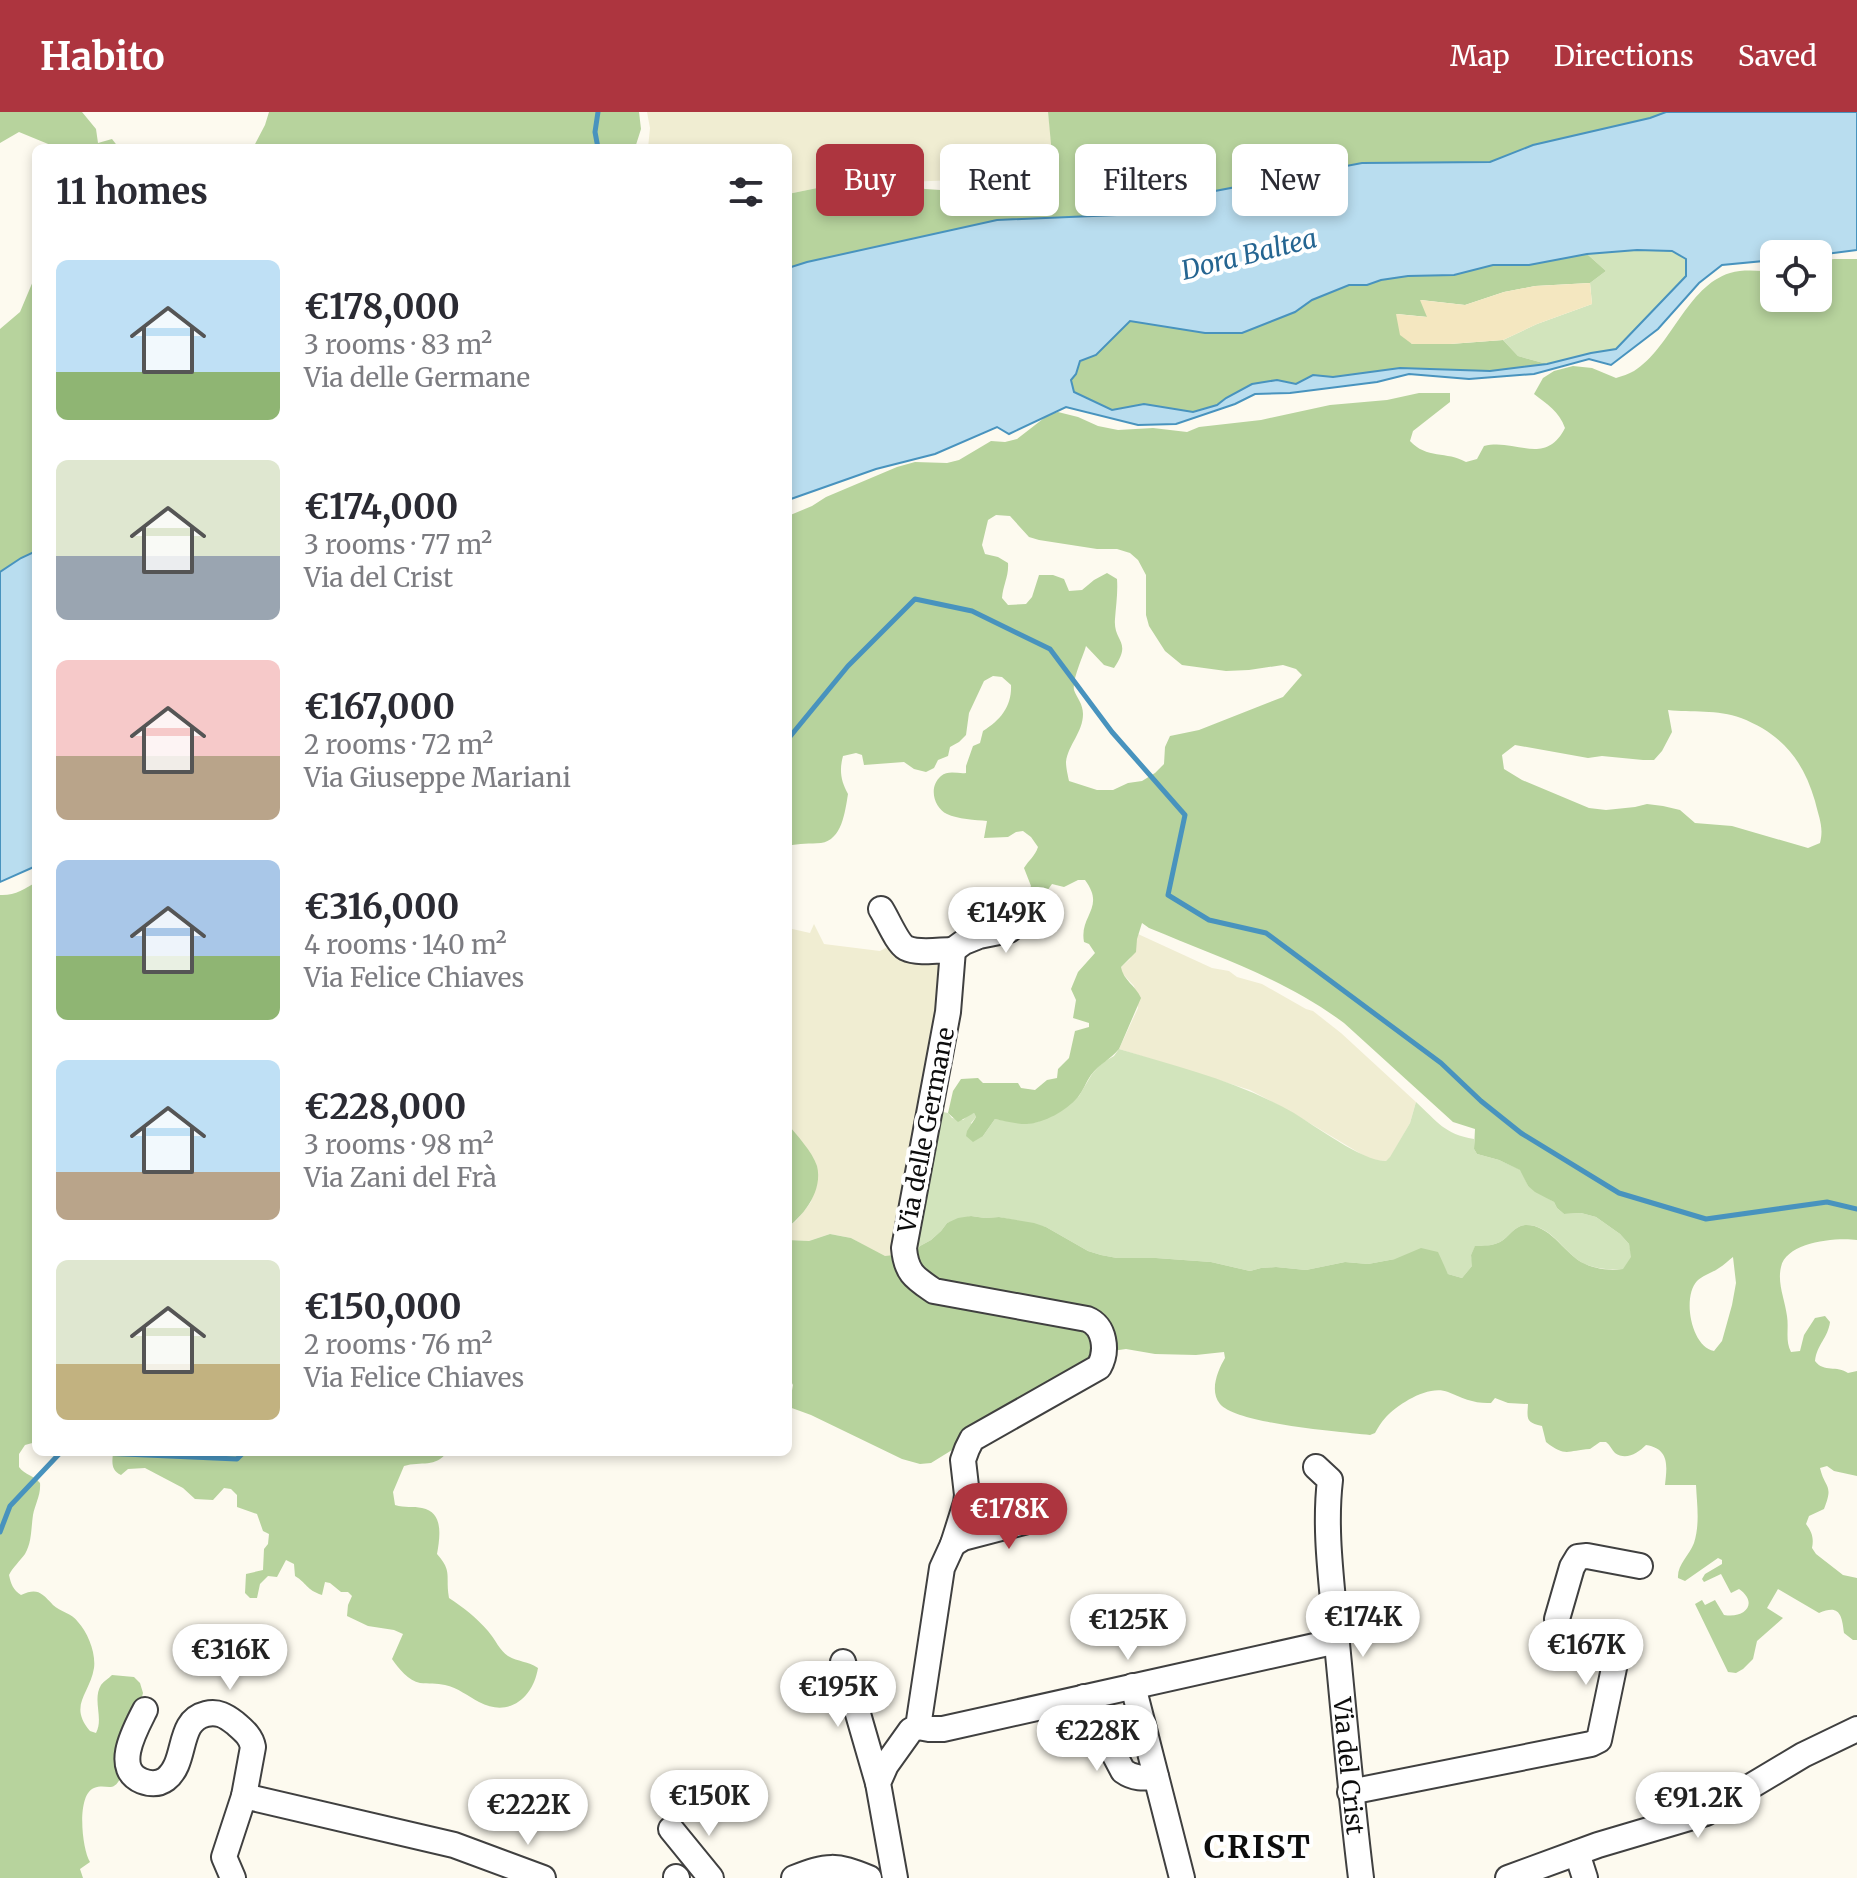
<!DOCTYPE html>
<html lang="en">
<head>
<meta charset="utf-8">
<style>
  body { margin:0; font-family:Merriweather,serif; background:#f2f2f3; color:#2b2b33; height:100vh; display:flex; flex-direction:column; font-size:30px; white-space:nowrap }
  * { box-sizing:border-box; margin:0 }
  p { font-size:26px; color:#7c7c81 }
  .icon { flex:none; width:44px; height:44px; fill:none; stroke:currentColor; stroke-width:2; stroke-linecap:round; stroke-linejoin:round }
  .map { position:relative; flex:1; overflow:hidden }
  .side { position:absolute; left:32px; top:32px; width:760px; height:1312px; display:flex; flex-direction:column; background:#fff; border-radius:12px; box-shadow:0 4px 12px #0003 }
  .side>* { flex:none }
  .guide { position:absolute; left:816px; top:32px; width:760px; height:72px; display:flex; gap:16px }
  .tools { position:absolute; left:1760px; top:128px; display:grid; gap:16px }
  .tools a { display:grid; place-items:center; width:72px; height:72px; border-radius:12px; background:#fff; box-shadow:0 4px 12px #0003; font-size:40px }
  .price { position:absolute; translate:-50% -68px; padding:0 18px; border-radius:28px; background:#fff; color:#222; font-size:26px; line-height:52px; filter:drop-shadow(0 2px 4px #0008) }
  .price::after { content:''; position:absolute; left:50%; top:48px; width:24px; height:18px; margin-left:-12px; background:inherit; clip-path:polygon(0 0,100% 0,50% 100%) }
  .price.selected { background:#ad353f; color:#fff }
  ul { padding:0; list-style:none }
  li { display:flex; align-items:center; gap:24px; height:200px; padding:0 24px }
  li span { display:grid; place-items:center; flex:none; width:224px; height:160px; border-radius:12px; color:#555 }
  li>.icon { margin-inline-start:auto }
  span .icon { width:96px; height:96px; fill:#fffc; stroke-width:1 }
  li b { font-size:34px }
  h2 { display:flex; justify-content:space-between; align-items:center; height:96px; padding:0 24px; font-size:34px }
  .pill { padding:0 28px; border-radius:12px; background:#fff; box-shadow:0 4px 12px #0003; font-size:28px; line-height:72px }
  .pill.selected { background:#ad353f; color:#fff }
  header { display:flex; align-items:center; gap:48px; box-sizing:border-box; height:112px; padding:0 40px; background:#ad353f; color:#fff }
  header strong { font-size:38px }
  nav { display:flex; gap:44px; margin-inline-start:auto; font-size:28px }
  .map>svg:first-child { display:block }
</style>
</head>
<body>
<header>
<strong>Habito</strong>
<nav><a>Map</a><a>Directions</a><a>Saved</a></nav>
</header>
<div class="map">
<svg width="1857" height="1766" viewBox="0 0 1857 1766">
  <rect width="100%" height="100%" fill="#fdfaef"/>
  <g fill="#f0edd2">
    <polygon points="647,0 1048,0 1054,53 980,67 832,73 788,82 788,36 648,36 650,16"/>
    <polygon points="814,812 824,832 880,839 893,832 947,844 893,1144 885,1145 851,1126 841,1124 830,1122 809,1129 788,1128 788,1115 796,1109 811,1090 817,1068 813,1046 788,1012 788,816 810,821"/>
    <polygon points="1138,822 1212,856 1229,859 1237,865 1262,872 1306,897 1313,899 1341,921 1416,990 1410,1011 1390,1046 1386,1049 1371,1048 1291,1000 1250,978 1119,937 1138,896 1134,874 1122,861 1121,855 1130,847"/>
  </g>
  <g fill="#d2e4bc">
    <polygon points="1637,138 1672,139 1687,147 1686,164 1616,237 1591,241 1547,252 1518,244 1503,228 1537,212 1592,192 1590,171 1606,159 1587,142"/>
    <path d="M 1119,937 C 1179,955 1240,970 1294,1001 C 1315,1014 1364,1050 1386,1049 L 1390,1045 L 1410,1011 L 1416,990 C 1438,1010 1444,1022 1474,1027 L 1474,1037 L 1477,1042 L 1499,1048 L 1521,1058 L 1528,1074 L 1554,1090 L 1557,1096 L 1564,1102 L 1581,1101 L 1596,1105 L 1620,1122 L 1629,1132 L 1632,1145 L 1624,1157 C 1609,1158 1594,1157 1581,1150 C 1562,1138 1550,1112 1525,1113 C 1514,1114 1509,1125 1500,1130 C 1492,1134 1484,1134 1475,1135 L 1471,1143 L 1473,1153 L 1462,1166 L 1448,1162 L 1441,1149 L 1395,1147 L 1368,1152 L 1345,1150 L 1306,1158 L 1276,1155 L 1261,1156 L 1250,1159 L 1211,1150 L 1156,1146 L 1117,1146 L 1101,1143 L 1088,1139 L 1046,1115 L 999,1105 L 985,1106 L 971,1104 L 947,1111 L 941,1119 L 931,1128 L 920,1134 L 914,1141 L 938,999 L 948,1001 L 952,1006 L 963,1008 L 968,1003 L 974,1001 L 976,1005 L 971,1011 L 983,1024 L 995,1007 L 1026,1012 L 1037,1010 L 1061,999 L 1079,984 L 1092,962 L 1102,951 L 1114,944 Z"/>
  </g>
  <g fill="#b7d39d" fill-rule="evenodd">
    <polygon points="0,0 82,0 96,17 98,31 112,27 119,36 54,36 53,34 19,20 0,31"/>
    <polygon points="269,0 639,0 641,17 635,36 253,36 265,13"/>
    <polygon points="1048,0 1666,0 1650,6 1533,33 1490,50 1362,52 1215,79 1164,101 997,108 807,150 788,156 788,82 832,73 903,70 925,77 971,80 1014,75 1054,64"/>
    <polygon points="1587,142 1606,159 1590,171 1535,174 1504,180 1465,193 1421,188 1428,205 1397,202 1412,232 1450,232 1503,228 1518,244 1547,252 1490,259 1400,256 1333,265 1313,263 1296,272 1277,268 1226,286 1217,293 1193,300 1144,292 1112,298 1074,280 1071,268 1076,262 1080,249 1096,243 1130,209 1205,221 1242,221 1295,200 1312,188 1349,173 1367,173 1381,168 1408,164 1454,163 1493,153 1529,153"/>
    <path d="M 1834,147 L 1857,147 L 1857,1128 C 1836,1125 1786,1130 1781,1155 C 1777,1171 1785,1188 1787,1204 C 1789,1217 1785,1229 1791,1240 L 1800,1239 L 1804,1223 L 1815,1206 L 1825,1204 L 1830,1210 C 1828,1226 1817,1232 1815,1249 C 1824,1261 1837,1253 1848,1261 L 1857,1259 L 1857,1364 L 1834,1359 L 1827,1354 L 1820,1356 C 1825,1377 1834,1372 1824,1397 L 1809,1404 L 1806,1412 C 1812,1420 1814,1426 1812,1436 L 1816,1442 L 1843,1463 L 1857,1466 L 1857,1528 L 1853,1528 L 1844,1521 C 1842,1502 1839,1492 1819,1501 L 1778,1477 L 1767,1496 L 1783,1506 L 1757,1529 L 1753,1547 L 1743,1557 L 1736,1561 L 1728,1560 L 1695,1492 L 1702,1488 L 1705,1493 L 1715,1488 L 1724,1503 C 1745,1507 1759,1491 1739,1477 L 1731,1481 L 1721,1462 L 1704,1470 L 1702,1467 L 1705,1462 L 1722,1452 L 1722,1448 L 1718,1446 L 1685,1469 L 1678,1466 C 1677,1453 1689,1444 1694,1431 C 1700,1412 1697,1393 1696,1373 L 1665,1373 C 1667,1354 1670,1337 1646,1333 C 1638,1341 1626,1349 1615,1341 C 1612,1338 1610,1333 1606,1330 L 1600,1330 L 1590,1337 C 1568,1338 1566,1346 1546,1330 L 1542,1314 C 1526,1310 1527,1308 1528,1292 L 1508,1291 L 1495,1286 L 1491,1291 C 1475,1292 1462,1286 1448,1280 C 1429,1272 1398,1292 1386,1305 C 1381,1310 1378,1316 1375,1321 L 1370,1323 C 1341,1320 1237,1312 1220,1292 C 1209,1279 1218,1258 1225,1246 L 1224,1240 L 1196,1243 L 1155,1242 L 1126,1237 L 1112,1239 L 931,1351 L 920,1352 L 902,1347 L 811,1303 L 789,1295 L 793,1273 L 788,1264 L 788,1128 L 809,1129 L 830,1122 L 851,1126 L 885,1144 L 914,1141 L 920,1134 L 931,1128 L 941,1119 L 947,1111 L 958,1106 L 971,1104 L 985,1106 L 999,1105 L 1034,1111 L 1046,1115 L 1088,1139 L 1101,1143 L 1117,1146 L 1156,1146 L 1211,1150 L 1250,1159 L 1261,1156 L 1276,1155 L 1306,1158 L 1345,1150 L 1368,1152 L 1395,1147 L 1421,1136 L 1438,1140 L 1448,1162 L 1462,1166 L 1472,1154 L 1471,1143 L 1475,1134 C 1484,1134 1492,1134 1500,1130 C 1509,1125 1514,1114 1525,1113 C 1549,1112 1562,1138 1581,1150 C 1594,1157 1609,1159 1623,1157 L 1631,1145 L 1629,1132 L 1620,1122 L 1596,1105 L 1581,1101 L 1564,1102 L 1557,1096 L 1554,1090 L 1535,1080 L 1528,1074 L 1520,1058 L 1499,1048 L 1477,1042 L 1474,1037 L 1475,1017 L 1453,1010 L 1344,911 C 1285,867 1216,844 1149,816 L 1142,811 L 1137,827 L 1136,840 L 1121,855 C 1123,868 1136,874 1141,886 L 1119,937 C 1111,947 1099,952 1091,963 C 1086,970 1083,979 1078,985 C 1066,999 1044,1011 1027,1012 C 1016,1012 1005,1009 995,1007 L 983,1024 L 973,1030 L 966,1024 L 967,1019 L 976,1005 L 974,1001 L 958,1010 L 948,1001 L 953,979 L 961,967 L 978,966 L 983,971 L 1018,971 L 1021,976 L 1035,978 L 1047,968 L 1057,966 L 1058,957 L 1069,946 L 1075,919 L 1089,915 L 1089,911 L 1073,906 L 1076,888 L 1071,877 L 1078,860 L 1095,841 L 1089,832 L 1084,830 C 1079,803 1106,796 1085,768 L 1078,768 L 1064,775 L 1052,772 L 1039,790 L 1030,797 L 1025,793 L 1026,786 L 1031,774 L 1024,756 C 1029,748 1035,744 1038,735 L 1031,725 L 1023,719 L 1016,720 L 1008,725 L 984,726 L 987,709 C 976,708 957,707 947,702 C 934,696 928,675 941,664 C 948,658 958,662 966,661 L 966,654 L 973,634 L 980,631 L 983,619 C 1001,608 1012,594 1011,573 L 1002,565 L 993,564 L 984,569 L 969,601 L 966,623 L 959,630 L 950,635 L 948,644 L 938,648 L 934,656 L 926,660 L 914,657 L 904,650 L 864,653 L 862,643 L 856,641 L 843,644 C 839,659 841,669 848,682 C 845,700 842,728 821,731 C 810,732 799,731 788,734 L 788,404 L 812,394 L 826,385 L 897,355 L 915,350 L 947,351 L 959,348 L 991,329 L 1005,330 L 1017,327 L 1048,303 L 1058,300 L 1078,305 L 1098,314 L 1118,318 L 1153,316 L 1187,320 L 1199,315 L 1261,308 L 1330,293 L 1387,288 L 1419,281 L 1450,281 L 1450,290 L 1413,319 L 1410,329 C 1426,347 1447,339 1466,350 L 1477,347 L 1484,334 C 1516,326 1545,355 1565,316 C 1559,299 1547,292 1534,282 L 1543,266 L 1554,259 L 1573,254 L 1592,256 L 1616,266 C 1622,264 1629,262 1634,259 C 1671,236 1687,174 1730,161 C 1744,157 1760,159 1774,160 L 1774,186 L 1818,186 L 1818,149 ZM 996,403 L 1010,404 L 1029,425 L 1039,428 L 1097,437 L 1117,437 L 1130,441 L 1138,448 L 1146,463 L 1146,503 L 1149,514 L 1165,539 L 1182,553 L 1226,559 L 1249,558 L 1283,553 L 1296,557 L 1302,563 L 1283,585 L 1199,618 L 1170,624 L 1165,635 L 1164,652 L 1155,661 L 1142,669 L 1128,671 L 1113,678 L 1097,678 L 1069,669 C 1068,664 1066,656 1066,650 C 1068,633 1083,620 1083,602 C 1083,592 1077,586 1074,578 C 1072,567 1083,545 1086,534 L 1104,553 L 1114,556 C 1133,528 1113,531 1115,507 C 1116,493 1118,481 1117,467 L 1107,461 L 1094,468 L 1082,478 L 1069,479 L 1064,467 L 1053,463 L 1039,463 L 1032,485 L 1026,492 L 1008,493 L 1002,486 C 1003,473 1009,464 1008,451 L 998,445 L 985,442 L 982,433 L 988,408 ZM 1668,598 C 1691,601 1718,597 1741,606 C 1782,622 1803,648 1815,689 C 1819,706 1824,715 1820,731 L 1808,736 L 1732,714 L 1695,711 L 1680,698 L 1663,694 L 1647,692 L 1635,695 L 1606,698 L 1589,696 L 1522,668 L 1504,657 L 1502,643 L 1515,633 L 1588,646 L 1602,644 L 1643,648 L 1654,648 L 1662,639 L 1672,620 ZM 1733,1145 L 1736,1171 L 1732,1193 L 1722,1229 L 1714,1239 C 1691,1235 1682,1185 1697,1169 C 1703,1163 1712,1161 1719,1156 C 1724,1153 1729,1148 1733,1145 Z"/>
    <polygon points="36,162 36,439 0,460 0,217 20,200"/>
    <path d="M 36,770 L 36,1330 L 25,1333 L 19,1342 L 19,1355 C 25,1363 33,1363 40,1371 C 41,1383 35,1392 33,1403 C 31,1416 32,1430 25,1442 C 20,1449 13,1455 9,1463 C 11,1472 13,1478 21,1483 C 37,1476 41,1480 53,1493 C 60,1500 72,1501 78,1510 C 88,1521 96,1541 94,1556 C 90,1582 68,1593 90,1619 L 96,1621 C 104,1606 92,1588 101,1573 C 104,1569 108,1567 112,1563 L 134,1565 L 140,1571 L 143,1581 L 121,1665 C 113,1682 107,1671 94,1676 C 76,1683 82,1737 90,1750 L 80,1757 L 83,1766 L 0,1766 L 0,783 C 14,784 25,777 36,770 Z"/>
    <path d="M 788,1012 C 797,1024 812,1039 817,1054 C 823,1078 805,1102 788,1115 Z"/>
    <path d="M 113,1340 L 447,1340 C 436,1356 421,1349 404,1354 L 393,1380 L 395,1393 C 405,1396 413,1394 422,1396 C 444,1400 440,1425 437,1442 C 453,1460 445,1464 449,1486 C 463,1495 477,1506 488,1519 C 495,1527 500,1539 508,1544 C 518,1550 528,1549 538,1556 C 533,1586 509,1606 479,1590 C 468,1584 458,1576 445,1573 C 437,1571 428,1572 420,1571 C 409,1569 398,1556 392,1547 L 403,1522 L 394,1518 L 368,1514 L 347,1504 L 348,1493 L 352,1484 L 348,1480 L 341,1480 L 330,1471 L 325,1470 L 322,1483 C 305,1477 308,1472 295,1464 L 294,1452 L 286,1448 L 277,1465 L 268,1464 L 260,1472 L 257,1486 L 250,1486 L 245,1481 L 246,1462 L 263,1458 L 264,1437 L 268,1432 L 269,1422 L 263,1419 L 257,1402 L 237,1395 L 237,1383 L 231,1377 L 224,1376 L 213,1388 L 195,1387 L 183,1376 L 145,1356 L 128,1357 L 121,1363 C 111,1358 112,1351 113,1340 Z"/>
  </g>
  <polygon fill="#f4e7c0" points="1590,171 1592,192 1537,212 1503,228 1450,232 1412,232 1400,223 1396,202 1427,205 1420,188 1465,193 1504,180 1535,174"/>
  <g fill="#b9ddef" stroke="#4893be" stroke-width="2" fill-rule="evenodd">
    <path d="M 1666,0 L 1857,0 L 1857,138 L 1818,143 L 1774,142 L 1774,148 L 1722,153 L 1699,171 L 1658,217 L 1611,253 L 1589,247 L 1534,262 L 1469,267 L 1409,262 L 1377,270 L 1290,281 L 1255,282 L 1235,292 L 1176,312 L 1138,313 L 1066,295 L 1009,322 L 997,315 L 935,342 L 876,357 L 788,388 L 788,156 L 807,150 L 997,108 L 1164,101 L 1215,79 L 1362,51 L 1490,50 L 1533,33 L 1650,6 ZM 1637,138 L 1672,139 L 1686,147 L 1686,164 L 1616,237 L 1591,241 L 1547,252 L 1490,259 L 1400,256 L 1333,265 L 1313,263 L 1296,272 L 1277,268 L 1252,272 L 1226,286 L 1217,293 L 1193,300 L 1144,292 L 1112,298 L 1074,280 L 1071,268 L 1076,262 L 1080,249 L 1096,243 L 1130,209 L 1205,221 L 1242,221 L 1295,200 L 1312,188 L 1349,173 L 1367,173 L 1381,168 L 1408,164 L 1454,163 L 1493,153 L 1529,153 L 1587,142 Z"/>
    <polygon points="36,439 36,754 0,770 0,460 21,446"/>
  </g>
  <g fill="none" stroke-linecap="round" stroke-linejoin="round">
    <g stroke="#4893be" stroke-width="5">
      <polyline points="598,0 595,20 598,36"/>
      <polyline points="788,627 848,554 915,487 972,499 1050,537 1112,620 1185,703 1168,783 1209,808 1266,821 1441,951 1481,989 1521,1021 1619,1081 1706,1107 1827,1090 1857,1097"/>
      <polyline points="79,1340 237,1347 244,1340"/>
      <polyline points="0,1420 10,1394 61,1340"/>
    </g>
    <defs>
      <g id="minor">
        <path d="M 881,797 C 887,806 897,831 906,836 C 918,842 940,838 953,838 L 948,900 L 904,1136 C 906,1161 915,1166 934,1179 L 1087,1207 C 1105,1214 1108,1239 1099,1255 L 972,1327 L 967,1337 L 963,1348 L 967,1383 L 966,1391 L 953,1432 L 942,1456 L 918,1615 L 911,1618 L 886,1653 L 878,1671 L 895,1766"/>
        <polyline points="953,838 964,830 979,824 1009,818 1028,803"/>
        <path id="s1" d="M 1316,1355 L 1330,1368 C 1324,1419 1332,1471 1336,1521 C 1344,1603 1351,1685 1361,1766"/>
        <polyline points="953,1432 963,1426 1047,1404"/>
        <polyline points="843,1550 878,1671"/>
        <polyline points="1133,1574 1182,1766"/>
        <path d="M 1084,1585 L 1123,1659 C 1134,1667 1144,1666 1156,1665"/>
        <path d="M 145,1598 C 136,1616 112,1657 142,1669 C 150,1672 158,1673 166,1667 C 188,1650 176,1609 206,1602 C 218,1599 226,1604 235,1611 C 243,1618 251,1624 253,1635 L 244,1684"/>
        <polyline points="918,1615 929,1617 943,1617 1337,1529"/>
        <path d="M 1350,1680 L 1591,1632 L 1599,1628 L 1614,1556 C 1615,1516 1560,1538 1557,1507 L 1572,1455 L 1578,1445 L 1587,1444 L 1640,1454"/>
        <polyline points="671,1717 711,1766"/>
        <polyline points="1577,1741 1585,1766"/>
        <polyline points="676,1765 677,1766"/>
        <polyline points="233,1766 224,1745 244,1684 454,1733 543,1766"/>
        <path d="M 794,1766 C 828,1753 835,1752 869,1766"/>
        <polyline points="1508,1766 1598,1733 1706,1701 1803,1643 1857,1617"/>
      </g>
    </defs>
    <use href="#minor" stroke="#404040" stroke-width="28"/>
    <use href="#minor" stroke="#fff" stroke-width="24"/>
  </g>
  <g text-anchor="middle" dominant-baseline="central" stroke-width="8" stroke-linejoin="round" paint-order="stroke">
    <g font-size="24" fill="#0d0d0d" stroke="#fff">
      <text transform="translate(926 1018) rotate(-79)">Via delle Germane</text>
      <text stroke="none"><textPath href="#s1" startOffset="306">Via del Crist</textPath></text>
    </g>
    <g font-size="26" font-style="italic" fill="#256591" stroke="#fff">
      <text transform="translate(1249 142) rotate(-14)">Dora Baltea</text>
    </g>
    <g font-size="32" font-weight="bold" letter-spacing="2" fill="#0d0d0d" stroke="#fff">
      <text x="1258" y="1735">CRIST</text>
    </g>
  </g>
</svg>
<div class="tools">
<a><svg class="icon" aria-label="locate" viewBox="0 0 24 24"><circle cx="12" cy="12" r="6"/><path d="M12 2v4M12 18v4M2 12h4M18 12h4"/></svg></a>
</div>
<b class="price" style="left:1006px;top:843px">€149K</b>
<b class="price selected" style="left:1009px;top:1439px">€178K</b>
<b class="price" style="left:1363px;top:1547px">€174K</b>
<b class="price" style="left:1128px;top:1550px">€125K</b>
<b class="price" style="left:1586px;top:1575px">€167K</b>
<b class="price" style="left:230px;top:1580px">€316K</b>
<b class="price" style="left:838px;top:1617px">€195K</b>
<b class="price" style="left:1097px;top:1661px">€228K</b>
<b class="price" style="left:709px;top:1726px">€150K</b>
<b class="price" style="left:1698px;top:1728px">€91.2K</b>
<b class="price" style="left:528px;top:1735px">€222K</b>
<div class="guide">
<a class="pill selected">Buy</a>
<a class="pill">Rent</a>
<a class="pill">Filters</a>
<a class="pill">New</a>
</div>
<section class="side">
<h2>11 homes<svg class="icon" aria-label="filters" viewBox="0 0 24 24"><path d="M4 7h16M4 17h16"/><circle cx="9" cy="7" r="2"/><circle cx="15" cy="17" r="2"/></svg></h2>
<ul>
<li><span style="background:linear-gradient(#bfe0f5 70%,#8fb573 0)"><svg class="icon" aria-label="home" viewBox="0 0 24 24"><path d="M3 11l9-7 9 7M6 9v11h12V9"/></svg></span><div><b>€178,000</b><p>3 rooms · 83 m²</p><p>Via delle Germane</p></div></li>
<li><span style="background:linear-gradient(#dfe7d0 60%,#9aa5b1 0)"><svg class="icon" aria-label="home" viewBox="0 0 24 24"><path d="M3 11l9-7 9 7M6 9v11h12V9"/></svg></span><div><b>€174,000</b><p>3 rooms · 77 m²</p><p>Via del Crist</p></div></li>
<li><span style="background:linear-gradient(#f6c9c9 60%,#b9a48a 0)"><svg class="icon" aria-label="home" viewBox="0 0 24 24"><path d="M3 11l9-7 9 7M6 9v11h12V9"/></svg></span><div><b>€167,000</b><p>2 rooms · 72 m²</p><p>Via Giuseppe Mariani</p></div></li>
<li><span style="background:linear-gradient(#a9c7e8 60%,#8fb573 0)"><svg class="icon" aria-label="home" viewBox="0 0 24 24"><path d="M3 11l9-7 9 7M6 9v11h12V9"/></svg></span><div><b>€316,000</b><p>4 rooms · 140 m²</p><p>Via Felice Chiaves</p></div></li>
<li><span style="background:linear-gradient(#bfe0f5 70%,#b9a48a 0)"><svg class="icon" aria-label="home" viewBox="0 0 24 24"><path d="M3 11l9-7 9 7M6 9v11h12V9"/></svg></span><div><b>€228,000</b><p>3 rooms · 98 m²</p><p>Via Zani del Frà</p></div></li>
<li><span style="background:linear-gradient(#dfe7d0 65%,#c2b280 0)"><svg class="icon" aria-label="home" viewBox="0 0 24 24"><path d="M3 11l9-7 9 7M6 9v11h12V9"/></svg></span><div><b>€150,000</b><p>2 rooms · 76 m²</p><p>Via Felice Chiaves</p></div></li>
</ul>
</section>
</div>
</body>
</html>
